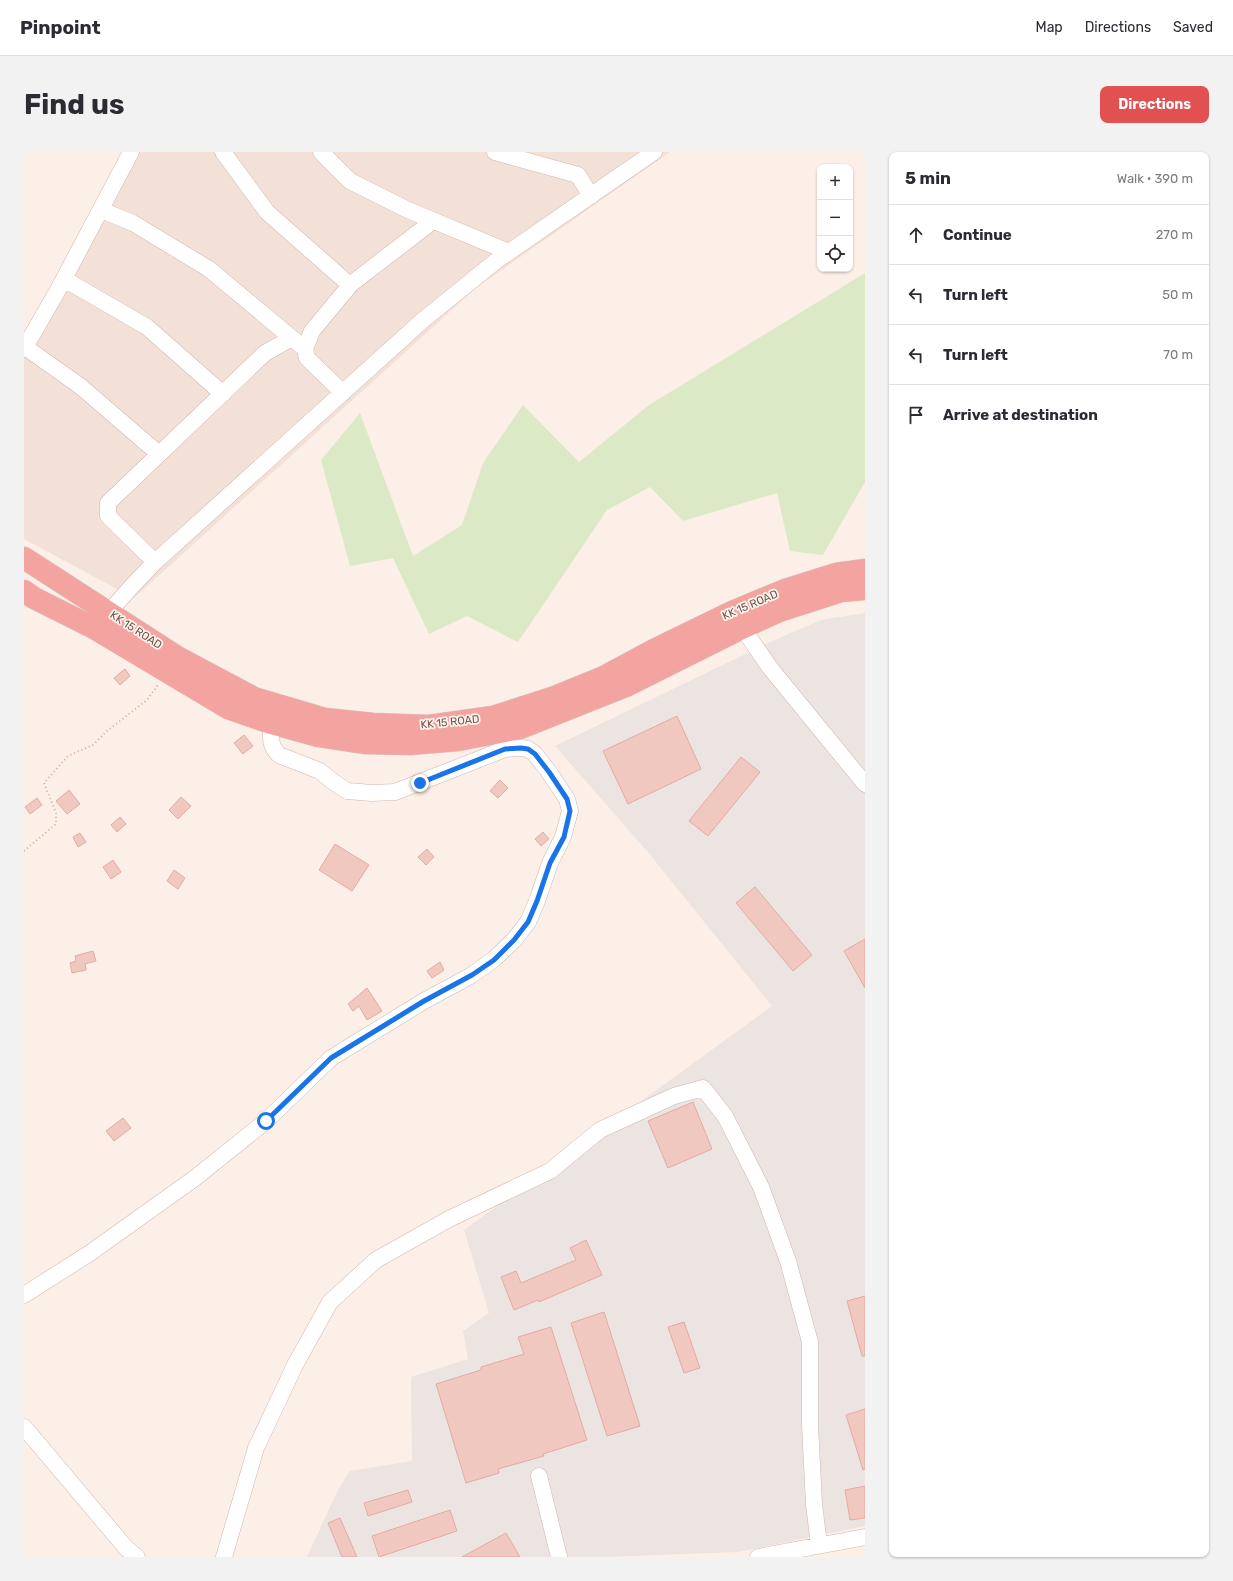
<!DOCTYPE html>
<html lang="en">
<head>
<meta charset="utf-8">
<style>
  :root { --surface:#fff; --page:#f2f2f3; --text:#2b2b33; --muted:#7c7c81; --line:#e1e1e2; --accent:#e25151 }
  body { margin:0; font-family:Rubik,sans-serif; background:var(--page); color:var(--text) }
  .controls { position:absolute; right:12px; top:12px; display:grid; overflow:hidden; border-radius:8px; box-shadow:0 1px 3px #0004 }
  .controls button { width:36px; height:36px; display:grid; place-items:center; padding:0; border:0; border-bottom:1px solid var(--line); background:var(--surface); color:var(--text); font:20px sans-serif }
  .stop { position:absolute; width:12px; height:12px; margin:-9px; border:3px solid #1a73e8; border-radius:50%; background:#fff }
  .stop.end { background:#1a73e8; border-color:#fff; box-shadow:0 1px 4px #0008 }
  .list { margin:0; padding:0; list-style:none }
  h2 { display:flex; justify-content:space-between; align-items:center; height:52px; margin:0; padding:0 16px; font-size:17px }
  h2 small { font-size:13px; font-weight:400; color:var(--muted) }
  .list li { display:grid; grid-template-columns:26px 1fr auto; gap:12px; align-items:center; box-sizing:border-box; height:60px; padding:0 16px; border-top:1px solid var(--line) }
  .list b { display:block; font-size:15px; white-space:nowrap }
  .list em { font-size:13px; font-style:normal; color:var(--muted) }
  .icon { flex:none; width:22px; height:22px; fill:none; stroke:currentColor; stroke-width:2; stroke-linecap:round; stroke-linejoin:round }
  .map { position:relative; flex:none; width:841px; height:1405px; overflow:hidden; border-radius:8px }
  header { display:flex; align-items:center; gap:24px; box-sizing:border-box; height:56px; padding:0 20px; background:var(--surface); border-bottom:1px solid var(--line) }
  header strong { font-size:19px }
  nav { display:flex; gap:22px; margin-inline-start:auto; font-size:14px }
  .intro { display:flex; align-items:center; justify-content:space-between; box-sizing:border-box; height:96px; padding:0 24px }
  h1 { margin:0; font-size:28px }
  .button { padding:10px 18px; border-radius:8px; background:var(--accent); color:#fff; font-size:14px; font-weight:700 }
  main { display:flex; gap:24px; padding:0 24px }
  aside { flex:1; background:var(--surface); border-radius:8px; box-shadow:0 1px 3px #0004 }
  .map>svg:first-child { display:block }
</style>
</head>
<body>
<header>
<strong>Pinpoint</strong>
<nav><a>Map</a><a>Directions</a><a>Saved</a></nav>
</header>
<div class="intro"><h1>Find us</h1><a class="button">Directions</a></div>
<main>
<div class="map">
<svg width="841" height="1405" viewBox="0 0 841 1405">
  <rect width="100%" height="100%" fill="#fcefe7"/>
  <path fill="#f3e0d6" d="M104,0H646L452,136L110,446L0,387V181Z"/>
  <path fill="#ece4e1" d="M841,461V1374L714,1400L581,1405H283L314,1338L326,1319L388,1309L387,1225L444,1207L439,1179L465,1161L440,1078L748,854L623,699L531,594L746,490L797,468Z"/>
  <path fill="#dce9c6" d="M841,121V330L799,403L766,399L753,341L659,369L626,335L583,358L494,490L443,464L405,482L369,406L326,414L297,308L336,261L389,404L438,373L459,311L499,253L555,310L625,253Z"/>
  <path fill="#f0c8c0" stroke="#e3aba1" d="M101,517L106,524L96,533L90,526Z
    M653,564L677,617L604,652L579,599Z
    M220,583L229,594L219,602L210,591Z
    M717,605L736,620L684,684L665,669Z
    M476,628L484,636L474,646L466,639Z
    M45,638L56,652L43,662L32,649Z
    M157,645L167,654L154,667L145,658Z
    M13,646L18,653L6,662L1,655Z
    M96,665L102,672L93,680L87,673Z
    M519,680L525,687L517,694L511,687Z
    M56,681L62,690L54,695L49,685Z
    M311,692L345,713L328,739L295,718Z
    M403,697L410,705L402,713L394,705Z
    M89,708L97,720L87,727L79,715Z
    M150,718L161,726L154,737L143,729Z
    M731,735L788,803L769,819L712,751Z
    M841,787V836L820,799Z
    M69,799L72,809L61,812L62,818L48,821L46,811L52,809L51,804Z
    M416,810L420,818L408,826L403,819Z
    M343,836L358,859L343,868L335,854L329,859L324,852Z
    M669,950L688,997L644,1016L624,969Z
    M99,966L107,976L90,989L82,979Z
    M562,1088L578,1123L515,1150L514,1148L490,1158L477,1125L492,1119L497,1131L552,1108L546,1096Z
    M841,1144V1204H838L823,1149Z
    M580,1160L616,1274L583,1284L547,1171Z
    M660,1170L676,1216L660,1221L644,1175Z
    M527,1175L563,1288L519,1302L520,1304L474,1317L475,1321L442,1331L412,1232L457,1218V1215L500,1202L494,1185Z
    M841,1257V1317L839,1318L822,1263Z
    M841,1334V1366L826,1368L821,1338Z
    M384,1338L388,1350L344,1364L340,1351Z
    M426,1358L433,1379L355,1405L348,1384Z
    M316,1366L333,1405H318L304,1371Z
    M482,1381L496,1405H438Z"/>
  <g fill="none" stroke-linecap="round" stroke-linejoin="round">
    <g stroke="#d0b7b0" stroke-width="17">
      <path id="minor" d="M199,0L243,60L319,127
        M297,0L326,29L384,58L485,100
        M471,0L554,23L567,44
        M77,58L109,71L185,117L281,197
        M40,127L123,175L199,242
        M1,195L56,234L135,302
        M0,197L34,138L107,0
        M319,241L283,206L281,197L288,179L327,132L409,69
        M131,410L84,364V351L241,201L268,186
        M85,460L109,433L131,410L399,168L472,109L630,0
        M713,468L747,517L841,632
        M0,1143L66,1101L171,1026L242,969L307,906L400,849L448,823L470,807L490,788L504,770L513,749L526,711L539,685L546,659L543,647L525,620L511,602L504,597L497,596L481,597L371,640L348,641L323,639L308,629L296,619L255,603C245,594 247,584 247,571
        M0,1275L102,1396L113,1405
        M515,1324L535,1405
        M200,1405L232,1296L271,1213L306,1150L352,1108L425,1067L526,1019L576,978L650,944L679,936L701,964L737,1035L764,1109L786,1190V1273L790,1352L795,1393
        M734,1405L841,1385"/>
    </g>
    <g stroke="#d6cbc9" stroke-width="23">
      <path id="highway" d="M0,406L153,505L230,546L301,567L349,572L405,574L469,565L531,545L580,525L632,497L708,460L761,438L812,422L841,418
        M0,439L10,446L70,476L204,556L247,571L294,584L340,591L386,592L434,588L496,576L604,533L718,476L755,459L817,439L841,437"/>
    </g>
    <path stroke="#d6aba3" stroke-width="2" stroke-dasharray="1 3" stroke-linecap="butt" d="M0,699L32,672V661L20,631L44,604L69,593L83,579L123,548L134,533"/>
    <use href="#minor" stroke="#fff" stroke-width="16"/>
    <use href="#highway" stroke="#f4a4a0" stroke-width="22"/>
  </g>
  <g fill="none" stroke-linecap="round" stroke-linejoin="round">
    <path stroke="#1a73e8" stroke-width="5" d="M242,969L307,906L400,849L448,823L470,808L490,788L504,770L513,749L526,711L540,685L546,659L543,647L525,620L511,602L504,597L497,596L481,597L396,631"/>
  </g>
  <g text-anchor="middle" dominant-baseline="central" stroke-width="3.5" stroke-linejoin="round" paint-order="stroke">
    <g font-size="11" fill="#75524c" stroke="#fef4ee">
      <text transform="translate(726 453) rotate(-23)">KK 15 ROAD</text>
      <text transform="translate(112 478) rotate(33)">KK 15 ROAD</text>
      <text transform="translate(426 570) rotate(-6)">KK 15 ROAD</text>
    </g>
  </g>
</svg>
<div class="controls">
<button>+</button>
<button>−</button>
<button><svg class="icon" aria-label="locate" viewBox="0 0 24 24"><circle cx="12" cy="12" r="6"/><path d="M12 2v4M12 18v4M2 12h4M18 12h4"/></svg></button>
</div>
<div class="stop" style="left:242px;top:969px"></div>
<div class="stop end" style="left:396px;top:631px"></div>
</div>
<aside>
<h2>5 min<small>Walk · 390 m</small></h2>
<ul class="list">
<li><svg class="icon" aria-label="ahead" viewBox="0 0 24 24"><path d="M12 20V5M6 11l6-6 6 6"/></svg><div><b>Continue</b></div><em>270 m</em></li>
<li><svg class="icon" aria-label="left" viewBox="0 0 24 24"><path d="M17 20v-9H6M10 6l-5 5 5 5"/></svg><div><b>Turn left</b></div><em>50 m</em></li>
<li><svg class="icon" aria-label="left" viewBox="0 0 24 24"><path d="M17 20v-9H6M10 6l-5 5 5 5"/></svg><div><b>Turn left</b></div><em>70 m</em></li>
<li><svg class="icon" aria-label="arrive" viewBox="0 0 24 24"><path d="M6 21V4h12l-3 4 3 4H6"/></svg><div><b>Arrive at destination</b></div></li>
</ul>
</aside>
</main>
</body>
</html>
